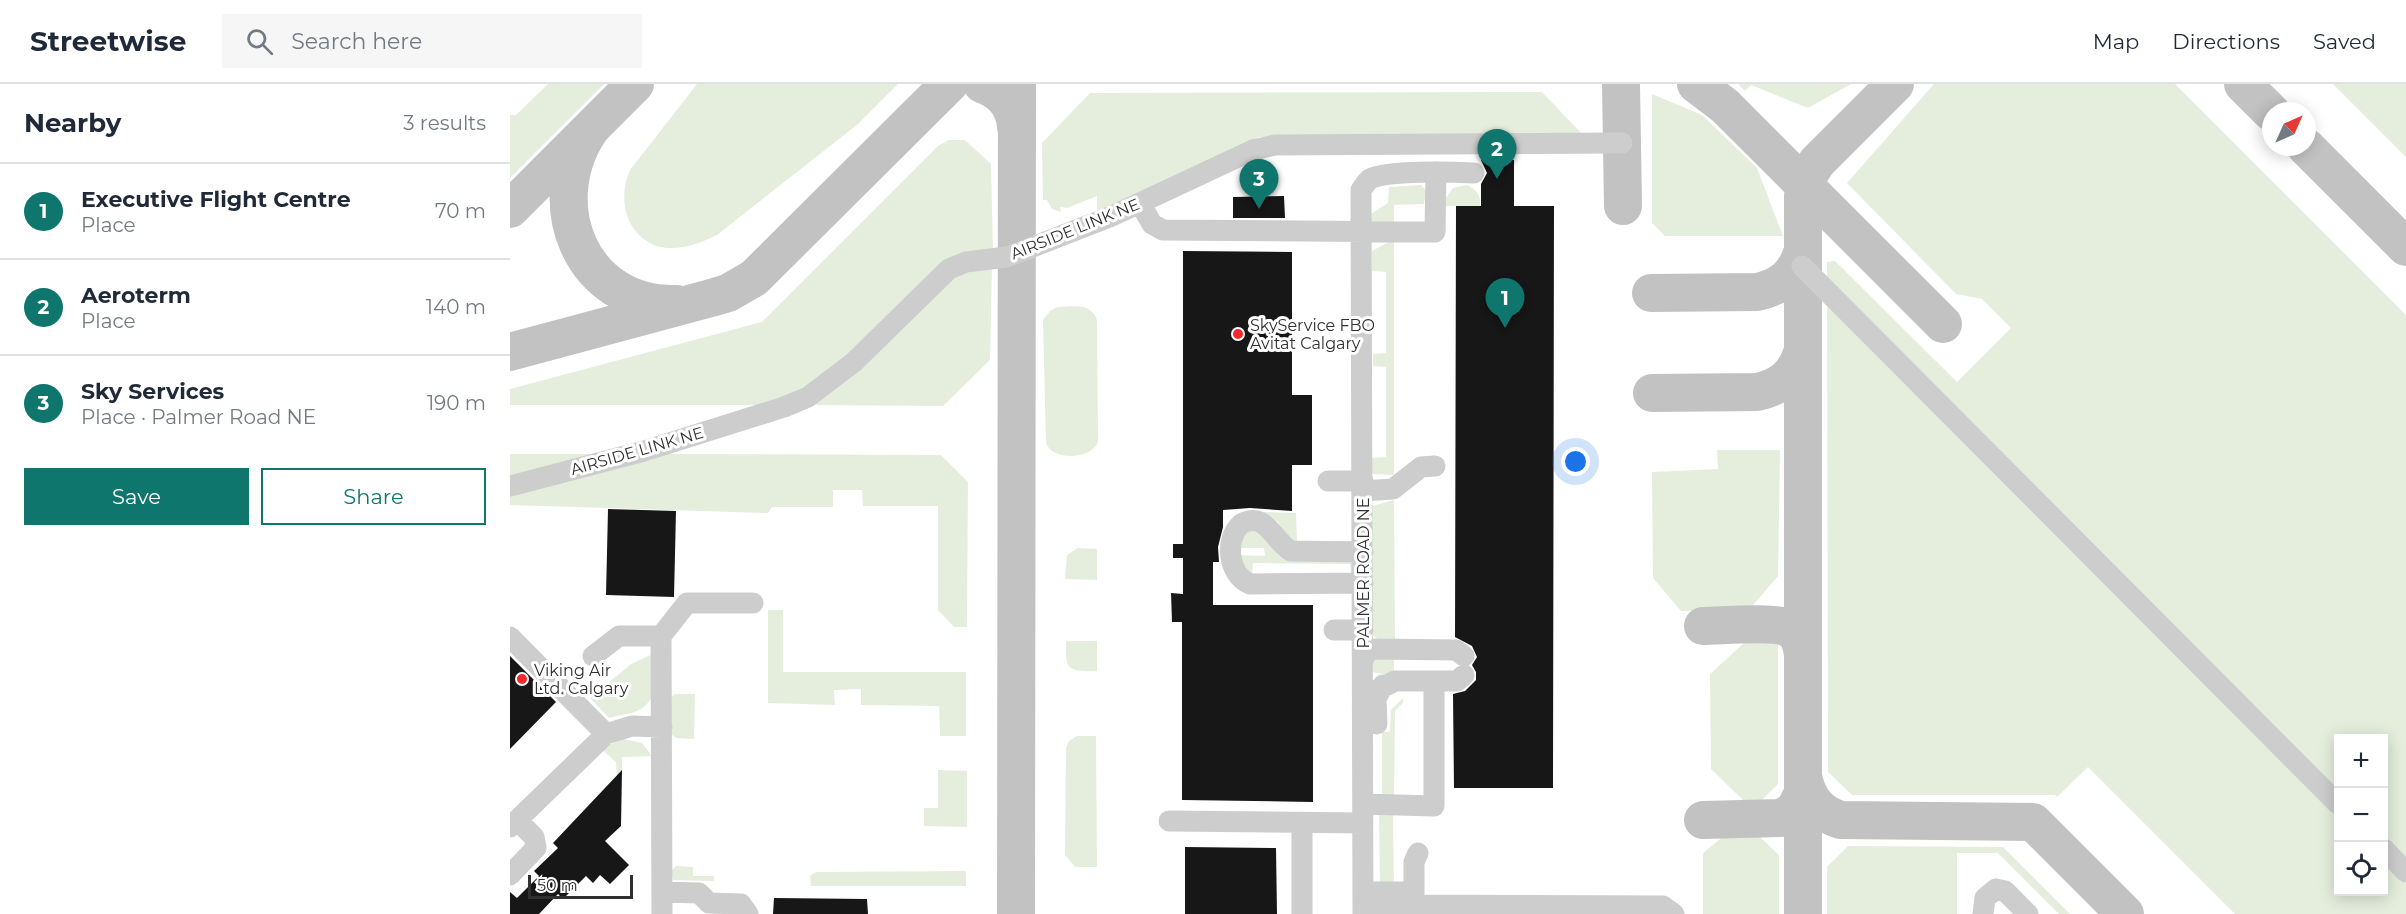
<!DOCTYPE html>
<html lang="en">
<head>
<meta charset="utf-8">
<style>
  :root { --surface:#fff; --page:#f6f6f7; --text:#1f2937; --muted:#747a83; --line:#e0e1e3; --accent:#0f766e }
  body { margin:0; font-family:Montserrat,sans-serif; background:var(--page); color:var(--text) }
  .controls { position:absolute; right:18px; bottom:18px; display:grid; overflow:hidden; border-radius:0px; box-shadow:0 3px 15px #0003 }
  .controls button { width:54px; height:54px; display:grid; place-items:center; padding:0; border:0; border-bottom:2px solid var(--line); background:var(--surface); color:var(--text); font:30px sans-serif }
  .compass { position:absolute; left:1752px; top:18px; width:54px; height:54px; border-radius:50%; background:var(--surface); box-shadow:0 3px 15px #0003; rotate:45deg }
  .scale { position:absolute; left:18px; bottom:15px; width:105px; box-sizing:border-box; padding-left:6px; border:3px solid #303030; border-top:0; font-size:16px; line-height:21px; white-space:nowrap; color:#303030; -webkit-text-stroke:4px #fff; paint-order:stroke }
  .you { position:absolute; left:1066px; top:378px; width:21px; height:21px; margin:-15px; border:4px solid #fff; border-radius:50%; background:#1a73e8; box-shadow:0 0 0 9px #1a73e833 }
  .badge { display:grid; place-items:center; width:39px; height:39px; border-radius:50%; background:var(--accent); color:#fff; font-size:20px; font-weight:700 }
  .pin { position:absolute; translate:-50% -50px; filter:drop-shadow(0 2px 3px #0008) }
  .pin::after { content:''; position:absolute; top:32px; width:21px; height:18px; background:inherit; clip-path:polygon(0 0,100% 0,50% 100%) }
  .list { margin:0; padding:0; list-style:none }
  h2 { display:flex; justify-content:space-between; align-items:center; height:78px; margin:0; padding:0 24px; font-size:26px }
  h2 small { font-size:20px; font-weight:400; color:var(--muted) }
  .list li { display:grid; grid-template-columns:39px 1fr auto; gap:18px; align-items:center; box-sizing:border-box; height:96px; padding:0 24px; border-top:2px solid var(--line) }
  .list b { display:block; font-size:22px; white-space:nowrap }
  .list p { margin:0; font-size:20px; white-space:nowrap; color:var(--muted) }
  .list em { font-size:20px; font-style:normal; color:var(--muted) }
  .actions { display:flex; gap:12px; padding:18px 24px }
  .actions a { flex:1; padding:14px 0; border:2px solid var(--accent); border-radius:0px; text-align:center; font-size:21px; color:var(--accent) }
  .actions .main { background:var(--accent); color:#fff }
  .icon { flex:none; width:33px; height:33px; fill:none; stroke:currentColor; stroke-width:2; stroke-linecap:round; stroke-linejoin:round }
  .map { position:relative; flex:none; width:1896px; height:830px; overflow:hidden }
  header { display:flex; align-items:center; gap:36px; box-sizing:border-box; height:84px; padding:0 30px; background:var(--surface); border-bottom:2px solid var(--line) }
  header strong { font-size:28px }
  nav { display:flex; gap:33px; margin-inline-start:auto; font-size:21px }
  .search { width:420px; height:54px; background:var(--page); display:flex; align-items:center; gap:15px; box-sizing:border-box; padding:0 21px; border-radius:0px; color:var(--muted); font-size:22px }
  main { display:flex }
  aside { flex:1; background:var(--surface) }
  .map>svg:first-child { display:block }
</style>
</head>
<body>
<header>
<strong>Streetwise</strong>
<div class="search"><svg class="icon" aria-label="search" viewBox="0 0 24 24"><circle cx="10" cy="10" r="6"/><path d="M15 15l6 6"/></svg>Search here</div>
<nav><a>Map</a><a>Directions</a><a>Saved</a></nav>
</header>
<main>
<aside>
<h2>Nearby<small>3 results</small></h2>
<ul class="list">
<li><span class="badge">1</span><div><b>Executive Flight Centre</b><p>Place</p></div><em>70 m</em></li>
<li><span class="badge">2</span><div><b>Aeroterm</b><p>Place</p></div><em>140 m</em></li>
<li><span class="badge">3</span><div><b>Sky Services</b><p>Place · Palmer Road NE</p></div><em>190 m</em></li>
</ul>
<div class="actions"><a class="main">Save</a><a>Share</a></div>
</aside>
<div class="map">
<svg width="1896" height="830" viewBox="0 0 1896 830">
  <rect width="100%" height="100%" fill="#fff"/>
  <path fill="#e5eedd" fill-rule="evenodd" d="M38,0H94L0,94V31H6Z
    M187,0H388L348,40L207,151C189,160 164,169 144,161C114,148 108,113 120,86Z
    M1228,0H1341L1298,24L1241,1L1235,7Z
    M1424,0H1665L1896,231V830H1725L1578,683L1547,713L1545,711H1342L1318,688L1317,178L1325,177L1447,298L1501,244L1472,215L1446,210L1337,99ZM1828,654H1874V808H1828Z
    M1823,0H1896V73Z
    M1032,8L1072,50L749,53L587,128V112L557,124L550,123L551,128L542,125L537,116H533L532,59L580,9Z
    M1142,10L1192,31L1247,84L1273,152H1155L1142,139Z
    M439,56H455L481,80L483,167L347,263L307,297L255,321H0V305L252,238L428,62Z
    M911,101L916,106L914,120L884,121V140H861V130L878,119L879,103Z
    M957,101C967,106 971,111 970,122H935L936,114L943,104Z
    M884,155V391L862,390V374L876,373V283L863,282V270L876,269V188L862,187V167Z
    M482,184L480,276L433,322L301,321L433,199L456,187Z
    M547,223C562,223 581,218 587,236L588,358C581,376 542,377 536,359L533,236L540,227Z
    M1207,366H1270L1268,492L1239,526L1171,527L1143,494L1142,388L1208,385Z
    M0,370H86L0,393Z
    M154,370L431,371L458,398L457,543H444L428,526V422H353L352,406H323V423H262L258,429L0,421V411Z
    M884,416L885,555L869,556L861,550L862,422Z
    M753,428L786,429L787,457H844V459L788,460L777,452L768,438Z
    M744,446L841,477L844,479V490H841L840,480L743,479L742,491L734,486L727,471L755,472L754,464H727L734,449Z
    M568,464L587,465V496L555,495L557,471Z
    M258,526H273V588H456V652H430L429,622L351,621V605L324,606L325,621L258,619Z
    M556,557H587V587C557,588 555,586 556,557Z
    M1235,558H1268V700L1250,718H1235L1201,685L1200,590Z
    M143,570L141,615C130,631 116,629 99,634L80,614L121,580Z
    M861,575H884V587L879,591L861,588Z
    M165,610H185L184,655L166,654L161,650V613Z
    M893,614V619L885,627L884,711H872V648H880L881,626Z
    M567,652H586L587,783H565L555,771L556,664L559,657Z
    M114,655L132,659L142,672L112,673V690L107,691L106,678L90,664Z
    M428,686L457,687V743L414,742V724H428Z
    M869,728H883L884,804H870Z
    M1215,751L1249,752L1269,771V830H1193V769Z
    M1338,762L1493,763L1560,830H1549L1488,769H1447V830H1317V783Z
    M166,782L183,783V792H204V797L163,796L161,787Z
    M456,787V802H301L300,792L306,788Z"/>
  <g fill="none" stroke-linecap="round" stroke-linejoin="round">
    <path stroke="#c2c2c2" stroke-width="38" d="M472,0C492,7 505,22 506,43
      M1111,0L1113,122
      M1186,0L1215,22L1433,240
      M1733,0L1761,28
      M82,43C29,117 70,223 167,220
      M1796,63L1896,163
      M0,125L125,0
      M1141,209L1247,208C1270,203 1285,192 1292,169
      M0,268L201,214L218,209L244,194L439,0
      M1142,309L1247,308C1270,303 1285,292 1292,269
      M1193,542C1211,542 1264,537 1278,544C1289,549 1292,561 1293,572
      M1293,692C1297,714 1308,729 1331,736L1523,738L1615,830
      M1193,736L1271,734L1284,727L1293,709
      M506,830L507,0
      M1293,830V112L1298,92L1307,78L1385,0"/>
  </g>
  <path fill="#171717" d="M971,76H1004V122H1044L1043,704H944L943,610L955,607L966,596V588L962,581L967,573L962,562L945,553L946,122H971V100L977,89Z
    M774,112L775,134H723V113Z
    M673,167L782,168V311H802V381H782V427L740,424L713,426V443L708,463L709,478H703V521H803V718L672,716V538H662L661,509L673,510V474H663V460H673Z
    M98,425L166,427L164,513L96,511Z
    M0,572L46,618L0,665Z
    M112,686L111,742L95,757L119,781L100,800L90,791L83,799L76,792L53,815L48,810L29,830H0V808L7,814L29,792L24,787L48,764L43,759Z
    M675,763L766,764L767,830H675Z
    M264,814L357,815L358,830H263Z"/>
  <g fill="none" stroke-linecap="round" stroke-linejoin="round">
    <path stroke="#cdcdcd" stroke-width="21" d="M630,119L642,140L653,146L925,148L926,88
      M1292,182L1828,720
      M818,397H853
      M0,402L134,367L274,323L298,313L344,278L439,185L456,178L497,173L602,132L743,66L765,61L1112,59
      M853,407L883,405L911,383L925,382
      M853,468L781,467C763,457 756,426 731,440C714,455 718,491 740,500L853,499
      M824,546H853
      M0,553L96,650
      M83,572L109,552H151
      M853,576L857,568L865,565L946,566L954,572
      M861,609L885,597H947L954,591
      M867,640L866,615L873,601
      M853,720L924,722V597
      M659,737L853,739
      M0,743L96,650L122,642L152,643
      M1874,765L1896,788
      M0,791L26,764L24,753L7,736
      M152,808L189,809L199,819L231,820L238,830
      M854,808H904
      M904,821L1153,822L1164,830
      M853,825H904
      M152,830L151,552L177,519H243
      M792,830V739
      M853,830L851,106C854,102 856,98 860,95C877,86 943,88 964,89
      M904,830V778L908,769
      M1473,830L1475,814L1486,805L1495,807L1518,830"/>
  </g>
  <g fill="#f2282a" stroke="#fff" stroke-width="2">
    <circle cx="728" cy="250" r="6"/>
    <circle cx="12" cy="595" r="6"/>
  </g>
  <g text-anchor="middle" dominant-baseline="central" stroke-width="6" stroke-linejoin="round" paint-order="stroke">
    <g font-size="16" fill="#303030" stroke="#fff">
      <text transform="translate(565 145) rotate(-22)">AIRSIDE LINK NE</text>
      <text transform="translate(127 367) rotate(-16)">AIRSIDE LINK NE</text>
      <text transform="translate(853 489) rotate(-90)">PALMER ROAD NE</text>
    </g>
    <g font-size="16" fill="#303030" stroke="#fff" text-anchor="start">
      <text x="740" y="241">SkyService FBO<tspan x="740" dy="18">Avitat Calgary</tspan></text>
      <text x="24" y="586">Viking Air<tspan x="24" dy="18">Ltd. Calgary</tspan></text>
    </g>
  </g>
</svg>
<div class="controls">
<button>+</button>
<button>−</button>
<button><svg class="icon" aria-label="locate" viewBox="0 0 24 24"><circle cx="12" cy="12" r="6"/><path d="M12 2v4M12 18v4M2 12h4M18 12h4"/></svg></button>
</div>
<svg class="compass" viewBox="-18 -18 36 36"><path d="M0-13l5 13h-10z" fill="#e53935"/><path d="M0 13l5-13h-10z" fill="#747a83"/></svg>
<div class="scale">50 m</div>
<div class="you"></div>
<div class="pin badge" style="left:995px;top:244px">1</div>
<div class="pin badge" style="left:987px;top:95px">2</div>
<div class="pin badge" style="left:749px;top:125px">3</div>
</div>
</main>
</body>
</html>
